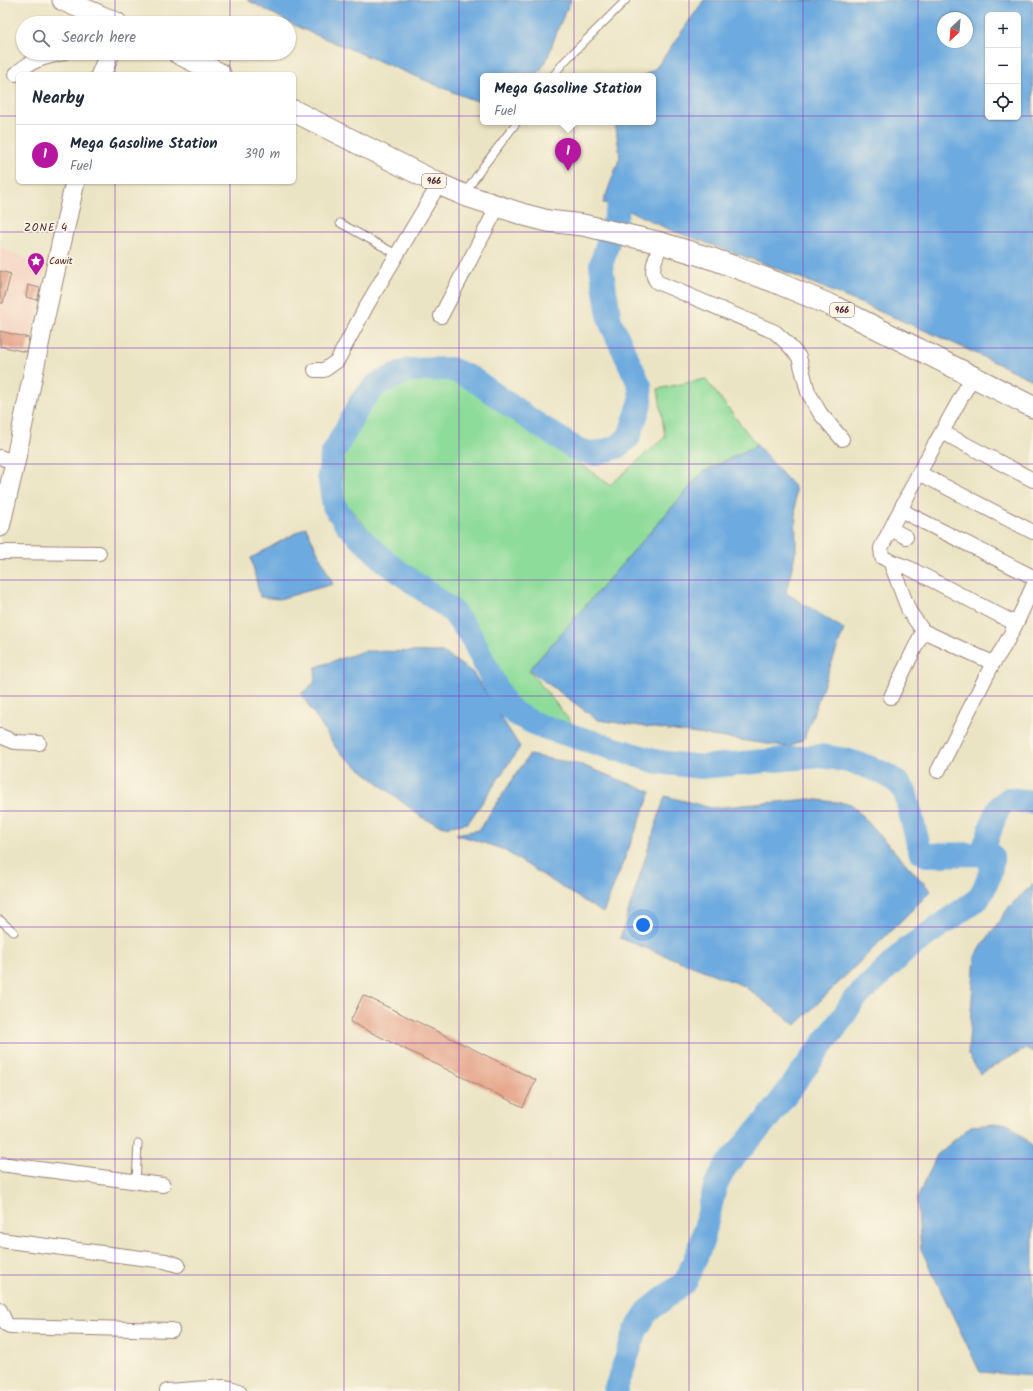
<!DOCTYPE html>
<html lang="en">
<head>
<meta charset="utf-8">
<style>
  :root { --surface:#fff; --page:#f2f2f3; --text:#1f2937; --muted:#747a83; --line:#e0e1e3; --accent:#b5179e }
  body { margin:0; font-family:Kalam,sans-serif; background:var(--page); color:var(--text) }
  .controls { position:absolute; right:12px; top:12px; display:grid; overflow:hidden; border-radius:6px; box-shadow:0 1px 3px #0004 }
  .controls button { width:36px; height:36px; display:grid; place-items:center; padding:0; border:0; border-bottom:1px solid var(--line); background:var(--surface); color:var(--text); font:20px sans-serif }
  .compass { position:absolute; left:937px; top:12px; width:36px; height:36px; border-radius:50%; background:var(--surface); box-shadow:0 1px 3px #0004; rotate:206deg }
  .you { position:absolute; left:643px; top:925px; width:14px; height:14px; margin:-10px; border:3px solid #fff; border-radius:50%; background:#1a73e8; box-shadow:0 0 0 6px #1a73e833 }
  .badge { display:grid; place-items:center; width:26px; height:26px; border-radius:50%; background:var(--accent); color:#fff; font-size:13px; font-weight:700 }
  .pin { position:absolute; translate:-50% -33px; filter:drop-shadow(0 1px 2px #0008) }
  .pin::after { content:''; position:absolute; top:21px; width:14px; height:12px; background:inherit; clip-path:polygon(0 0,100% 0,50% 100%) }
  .popup { position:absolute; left:480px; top:73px; width:176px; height:52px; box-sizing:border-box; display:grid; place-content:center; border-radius:6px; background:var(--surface); filter:drop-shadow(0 1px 3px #0005); font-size:13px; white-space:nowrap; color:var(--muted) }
  .popup b { font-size:15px; color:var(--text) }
  .popup::after { content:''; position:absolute; left:50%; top:100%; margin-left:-8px; border:8px solid transparent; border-top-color:var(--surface) }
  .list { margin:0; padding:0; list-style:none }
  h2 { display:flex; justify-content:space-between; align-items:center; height:52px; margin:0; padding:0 16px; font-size:17px }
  h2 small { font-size:13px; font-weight:400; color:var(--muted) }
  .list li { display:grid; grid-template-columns:26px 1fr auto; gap:12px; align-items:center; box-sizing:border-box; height:60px; padding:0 16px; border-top:1px solid var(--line) }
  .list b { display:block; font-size:15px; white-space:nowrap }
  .list p { margin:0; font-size:13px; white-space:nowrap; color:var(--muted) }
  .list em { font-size:13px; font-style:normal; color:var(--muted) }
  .icon { flex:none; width:22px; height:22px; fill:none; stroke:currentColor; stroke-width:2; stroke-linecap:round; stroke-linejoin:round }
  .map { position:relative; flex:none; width:1033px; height:1391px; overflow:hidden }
  .search { position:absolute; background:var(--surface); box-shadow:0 1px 3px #0004; left:16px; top:16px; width:280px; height:44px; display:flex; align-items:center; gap:10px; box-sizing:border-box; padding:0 14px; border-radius:22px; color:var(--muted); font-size:15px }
  .panel { position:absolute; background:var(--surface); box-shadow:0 1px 3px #0004; left:16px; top:72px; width:280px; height:112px; border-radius:6px }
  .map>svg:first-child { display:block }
</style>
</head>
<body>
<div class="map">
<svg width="1033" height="1391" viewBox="0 0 1033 1391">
  <rect width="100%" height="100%" fill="#fcf5e5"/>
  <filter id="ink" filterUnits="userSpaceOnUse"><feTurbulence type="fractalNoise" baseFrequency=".025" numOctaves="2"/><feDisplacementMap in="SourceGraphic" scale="8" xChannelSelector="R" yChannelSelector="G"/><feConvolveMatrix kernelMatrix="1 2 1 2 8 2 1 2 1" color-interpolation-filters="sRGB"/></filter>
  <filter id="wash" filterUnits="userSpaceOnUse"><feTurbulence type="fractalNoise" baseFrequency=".012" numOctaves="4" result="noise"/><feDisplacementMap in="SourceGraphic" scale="16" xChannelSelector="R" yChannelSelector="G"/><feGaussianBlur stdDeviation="0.9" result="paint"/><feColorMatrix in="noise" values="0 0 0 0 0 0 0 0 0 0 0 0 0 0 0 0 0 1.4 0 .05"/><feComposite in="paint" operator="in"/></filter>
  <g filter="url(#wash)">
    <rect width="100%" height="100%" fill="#ebe4c4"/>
    <path fill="#f4d3c0" d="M0,246L46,269L27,354L0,347Z"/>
    <path fill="#8edc9a" stroke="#6c7e62" d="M438,375L487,397L610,485L665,437L658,389L705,379L757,445L703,472L529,670L578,731L536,720L513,698L460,609L379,541L339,496L346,442L385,386Z"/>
    <path fill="#6daadf" stroke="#5c6485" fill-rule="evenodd" d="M247,0H571L559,26L546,62L536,76H483V102L470,99L302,29Z
      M704,0H1033V380L938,336L779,269L668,229L619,206L603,203L620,157L615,122H653V76H643L656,68ZM988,15H1018V117H988ZM943,18H967V42H943Z
      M757,445L795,488L796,550L786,593L844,629L804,739L789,747L598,720L529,670L703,472Z
      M306,527L333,584L279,599L260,597L251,558Z
      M364,651L443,652L473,673L520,747L468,823L444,827L421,817L338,751L301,694L314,683L316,667Z
      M529,755L582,765L651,792L603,913L502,849L456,834L479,830Z
      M665,796L712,808L810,799L851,804L931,891L796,1025L744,986L620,938Z
      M1033,884V1052L1025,1049L980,1074L968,1054L975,956L1009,907Z
      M1008,1123L1033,1147V1376L980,1372L921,1249L917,1199L937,1155L971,1126Z"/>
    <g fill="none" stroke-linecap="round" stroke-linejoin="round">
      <path stroke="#6daadf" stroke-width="24" d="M982,854L995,815L1001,805L1009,799L1033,802
        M615,1391L636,1330L647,1312L686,1281L702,1242L715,1187L726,1166L769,1117L843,1017L853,1001L907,949L978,899C986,887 993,870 992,856L982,854L927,855L920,851L905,792C894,770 843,758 819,756L701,767L658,762L540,726L516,714L504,703L471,636L452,611L386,562L348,526L334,506L329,476L332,455L361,402L377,384L409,370L451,369L473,379L531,420L576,449L594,454L617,447L629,437L641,401L640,386L610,321L601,265L619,206"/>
    </g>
    <g id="blocks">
      <path fill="#e29a7f" d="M0,271L11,274L3,303H0Z
        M28,285L40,288L37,300L26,297Z
        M0,331L29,338L26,352L0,346Z
        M363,995L536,1080L523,1107L350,1022Z"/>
    </g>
  </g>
  <g filter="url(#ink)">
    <use href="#blocks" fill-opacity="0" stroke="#9a8278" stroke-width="1"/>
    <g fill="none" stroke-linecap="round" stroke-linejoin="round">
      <g stroke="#9a8278" stroke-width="9">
        <path id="lane" d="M553,76L564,62L626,0
          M465,193L482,168L517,122
          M340,223L398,255
          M0,920L14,932
          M136,1182L138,1143"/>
      </g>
      <g stroke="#9a8278" stroke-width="16">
        <path id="street" d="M16,74C30,60 44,58 63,53
          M661,243C657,256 648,271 657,282L775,332L787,343L799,357L808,392L820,413L842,439
          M441,316L498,206
          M315,370H324L337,361L367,305L439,184
          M942,432L1033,480
          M0,457L15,463
          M919,473L1033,532
          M901,508L908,514L1033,577
          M891,529L906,537
          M0,552L99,553
          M890,561L909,568L1016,624
          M923,631L993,663
          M891,697L923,631L909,611L890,561L882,557L881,548L919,473L973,376
          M0,736L15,742L39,743
          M938,771L993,663C1010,640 1021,613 1033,586
          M0,1164L163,1185
          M0,1240L165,1261L178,1265
          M0,1310L6,1324L10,1326L172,1330
          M167,1391L223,1387L230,1388L239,1391"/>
      </g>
      <g stroke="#9a8278" stroke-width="21">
        <path id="secondary" d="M101,74L110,53
          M0,527L15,463L42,330L75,182"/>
      </g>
      <g stroke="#9a8278" stroke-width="23">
        <path id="primary" d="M63,0L116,23
          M178,53L220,74
          M294,111L439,184L464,195L525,215L548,221L583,225L661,243L716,260L775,282L835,307L1033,407"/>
      </g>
      <use href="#lane" stroke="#fff" stroke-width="7"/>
      <use href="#street" stroke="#fff" stroke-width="14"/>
      <use href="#secondary" stroke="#fff" stroke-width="19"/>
      <use href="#primary" stroke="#fff" stroke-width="21"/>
    </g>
  </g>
  <path fill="none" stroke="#7b2cbf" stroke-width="1" stroke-opacity="0.55" d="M115,0V23M230,0V23M344,0V1391M459,0V1391M574,0V1391M689,0V1391M803,0V1391M918,0V1391M115,53V74M230,53V74M0,116H18M294,116H988M1018,116H1033M115,182V1391M230,182V1391M0,232H1033M0,348H1033M0,464H1033M0,580H1033M0,696H1033M0,811H1033M0,927H1033M0,1043H1033M0,1159H1033M0,1275H1033"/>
  <defs>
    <g id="sight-pin" transform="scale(0.9)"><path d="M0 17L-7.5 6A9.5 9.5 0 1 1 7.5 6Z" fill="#b5179e" stroke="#fcf5e5"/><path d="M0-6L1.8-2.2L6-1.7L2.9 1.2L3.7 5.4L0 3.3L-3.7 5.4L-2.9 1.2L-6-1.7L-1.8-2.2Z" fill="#fff"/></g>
  </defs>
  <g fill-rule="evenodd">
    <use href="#sight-pin" x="36" y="261"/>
  </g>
  <g text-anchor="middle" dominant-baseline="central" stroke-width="3.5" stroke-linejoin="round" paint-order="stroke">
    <g fill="#fcf5e5" stroke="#7f5f63" stroke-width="1">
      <rect x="422" y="174" width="24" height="14" rx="3"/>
      <rect x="830" y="303" width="24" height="14" rx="3"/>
    </g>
    <g font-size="9" font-weight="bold" fill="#4a1f2b">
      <text x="434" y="181">966</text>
      <text x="842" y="310">966</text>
    </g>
    <g font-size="10" fill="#4a1f2b" stroke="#fcf5e5" text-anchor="start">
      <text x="49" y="261">Cawit</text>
    </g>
    <g font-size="11" letter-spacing="1" fill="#4a1f2b" stroke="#fcf5e5">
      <text x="46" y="228">ZONE 4</text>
    </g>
  </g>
</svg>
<div class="controls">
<button>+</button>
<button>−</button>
<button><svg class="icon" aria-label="locate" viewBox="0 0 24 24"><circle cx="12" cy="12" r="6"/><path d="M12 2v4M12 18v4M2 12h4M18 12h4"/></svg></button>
</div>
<svg class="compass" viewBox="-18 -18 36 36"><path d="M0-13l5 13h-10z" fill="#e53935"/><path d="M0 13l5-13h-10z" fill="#747a83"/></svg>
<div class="you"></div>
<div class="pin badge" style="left:568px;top:171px">1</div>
<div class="popup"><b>Mega Gasoline Station</b>Fuel</div>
<div class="search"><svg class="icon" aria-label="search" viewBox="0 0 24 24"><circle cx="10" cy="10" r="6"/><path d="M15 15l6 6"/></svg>Search here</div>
<section class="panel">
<h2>Nearby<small></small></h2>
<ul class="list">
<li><span class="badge">1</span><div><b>Mega Gasoline Station</b><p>Fuel</p></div><em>390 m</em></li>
</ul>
</section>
</div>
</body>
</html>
